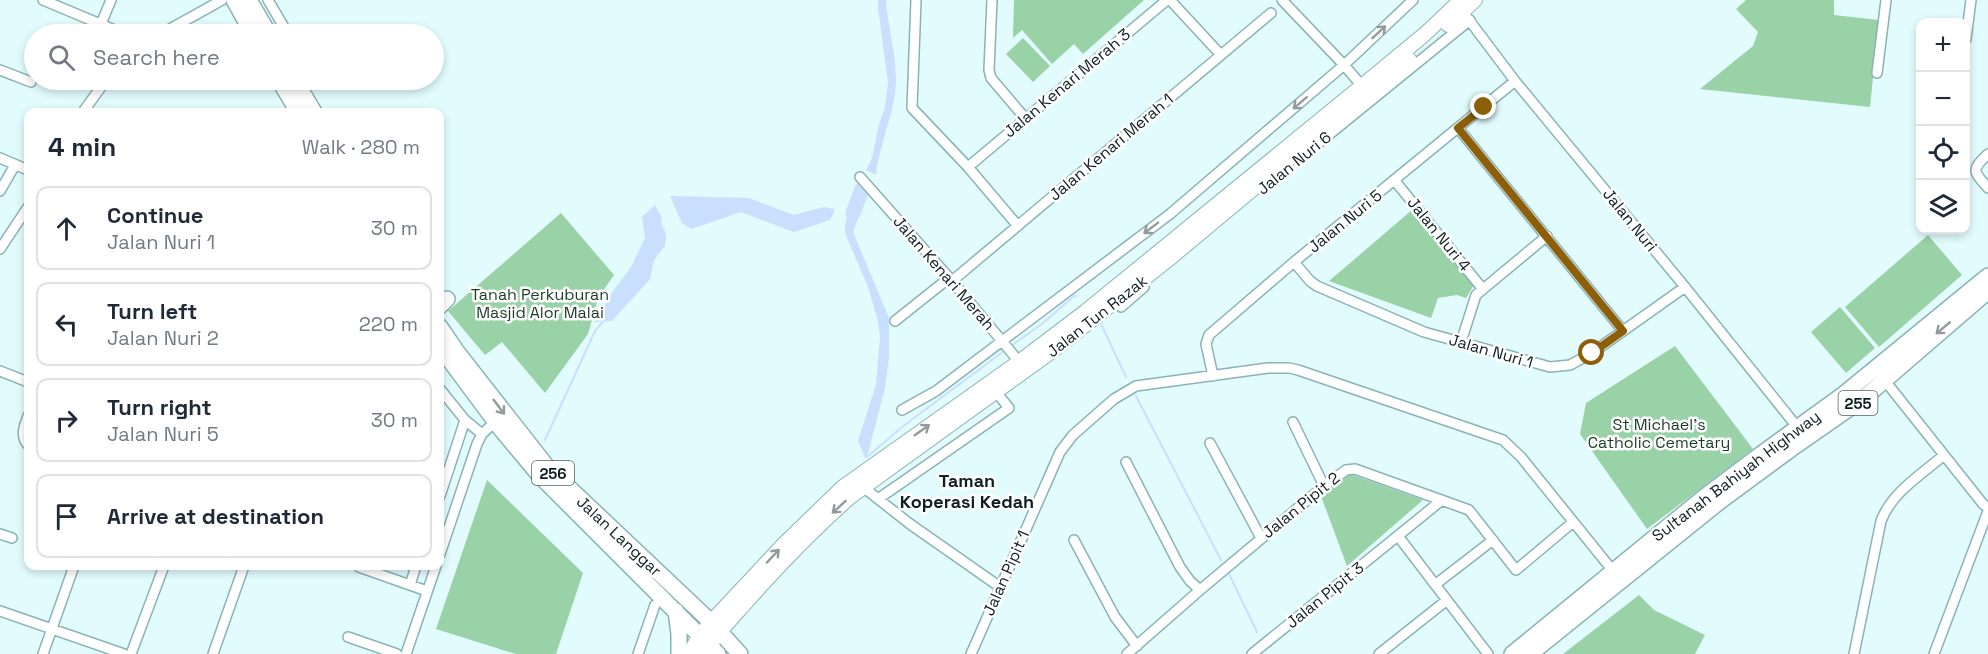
<!DOCTYPE html>
<html lang="en">
<head>
<meta charset="utf-8">
<style>
  :root { --surface:#fff; --page:#f2f2f3; --text:#1f2937; --muted:#747a83; --line:#e0e1e3 }
  body { margin:0; font-family:"Space Grotesk",sans-serif; background:var(--page); color:var(--text) }
  .controls { position:absolute; right:18px; top:18px; display:grid; overflow:hidden; border-radius:12px; box-shadow:0 3px 9px #0003 }
  .controls button { width:54px; height:54px; display:grid; place-items:center; padding:0; border:0; border-bottom:2px solid var(--line); background:var(--surface); color:var(--text); font:30px sans-serif }
  .stop { position:absolute; width:18px; height:18px; margin:-14px; border:4px solid #8e5f09; border-radius:50%; background:#fff }
  .stop.end { background:#8e5f09; border-color:#fff; box-shadow:0 2px 6px #0008 }
  .list { margin:0; padding:0; list-style:none }
  h2 { display:flex; justify-content:space-between; align-items:center; height:78px; margin:0; padding:0 24px; font-size:26px }
  h2 small { font-size:20px; font-weight:400; color:var(--muted) }
  .list li { display:grid; grid-template-columns:39px 1fr auto; gap:18px; align-items:center; box-sizing:border-box; height:84px; margin:0 12px 12px; padding:0 12px; border:2px solid var(--line); border-radius:12px }
  .list b { display:block; font-size:22px; white-space:nowrap }
  .list p { margin:0; font-size:20px; white-space:nowrap; color:var(--muted) }
  .list em { font-size:20px; font-style:normal; color:var(--muted) }
  .icon { flex:none; width:33px; height:33px; fill:none; stroke:currentColor; stroke-width:2; stroke-linecap:round; stroke-linejoin:round }
  .map { position:relative; flex:none; width:1988px; height:654px; overflow:hidden }
  .search { position:absolute; background:var(--surface); box-shadow:0 3px 9px #0003; left:24px; top:24px; width:420px; height:66px; display:flex; align-items:center; gap:15px; box-sizing:border-box; padding:0 21px; border-radius:33px; color:var(--muted); font-size:22px }
  .panel { position:absolute; background:var(--surface); box-shadow:0 3px 9px #0003; left:24px; top:108px; width:420px; height:462px; border-radius:12px }
  .map>svg:first-child { display:block }
</style>
</head>
<body>
<div class="map">
<svg width="1988" height="654" viewBox="0 0 1988 654">
  <rect width="100%" height="100%" fill="#e2fcfe"/>
  <path fill="#99d2a7" d="M1014,0H1144L1083,54L1074,44L1052,64L1022,30L1013,38Z
    M1746,0H1834V15L1879,20L1870,107L1700,89L1753,46L1758,32L1736,9Z
    M1023,38L1050,66L1033,82L1006,54Z
    M1412,210L1474,285L1466,298L1457,295L1438,298L1431,318L1329,281Z
    M561,213L614,275L598,298L588,334L545,393L502,342L485,355L448,311Z
    M1928,235L1962,275L1879,347L1845,307Z
    M1840,307L1875,348L1846,373L1811,332Z
    M1675,346L1753,449L1647,529L1580,434L1586,403Z
    M1350,474L1423,500L1347,566L1321,496Z
    M487,480L583,573L556,654H516L436,629Z
    M1639,595L1654,610L1705,635L1695,654H1563Z"/>
  <path fill="#c8dffe" d="M878,0H886C888,31 899,62 895,93C891,121 879,147 876,175L866,170L872,158L879,124L885,108L888,82L878,8Z
    M855,192L865,199L853,232L889,318V357L885,388L867,457L865,458L858,441L876,385L880,337L878,321L868,287L845,233V225Z
    M670,196L749,198L794,215L824,207L834,209V212L830,220L794,232L741,212L691,229L682,223Z
    M655,205L662,218L661,222L666,235L665,246L654,260L650,279L612,321L594,322L613,291L631,267L645,238L642,217Z"/>
  <g fill="none" stroke-linecap="round" stroke-linejoin="round">
    <path stroke="#c8dffe" stroke-width="2" d="M1101,324L1126,377
      M1014,344L1043,323L1074,296H1077
      M1136,396L1221,560
      M545,440L595,331L605,319
      M867,457L902,427L1004,351
      M1229,574L1257,632"/>
    <path stroke="#c8dffe" stroke-width="15" d="M853,213L862,189"/>
    <g stroke="#89b3b7" stroke-width="12">
      <path id="minor" d="M43,0L124,34
        M268,0L288,34
        M916,0L912,108L968,167L1018,226
        M992,0L989,70L991,78L1025,118
        M1170,0L1221,55
        M1282,0L1344,65L1362,86
        M1463,12L1515,81L1685,287L1798,428
        M101,24L111,0
        M161,34L222,0
        M1966,39L1971,0
        M0,70L31,82
        M1877,73L1886,0
        M83,112L106,80
        M1458,128L1623,331
        M1310,150L1470,20
        M1988,154C1971,170 1973,171 1988,188
        M0,158L28,170
        M968,167L1167,0
        M860,177L952,281L1021,364
        M1395,181L1482,288
        M0,191L15,165
        M0,249L28,207
        M1294,262L1310,281L1317,286L1424,332L1550,367L1570,365L1592,353L1685,287
        M952,281L1271,13
        M1121,307L1144,287
        M895,321L949,278
        M1461,342L1476,295L1547,236
        M0,371L28,382
        M1213,376L1206,344L1209,335L1294,262L1515,81
        M1882,377L1983,504L1988,508
        M440,389L465,420L482,434
        M902,410L936,391L1170,214L1344,65L1413,0
        M28,416C24,427 20,436 28,445
        M1293,422L1324,486
        M1210,443L1261,538
        M1126,462L1180,567L1190,581L1200,590
        M863,487L910,524L1000,587
        M440,496L465,420
        M878,499L1009,408L996,392
        M0,534L12,538
        M1398,536L1488,654
        M1074,540L1115,617L1137,646
        M440,554L477,444L482,434L495,422
        M416,566L410,585L427,591
        M359,567L410,585
        M1436,584L1493,540
        M0,611L124,654
        M348,637L397,654
        M43,654L74,566
        M131,654L164,566
        M213,654L244,566
        M406,654L436,566
        M638,654L655,605
        M971,654L1060,452L1073,435L1114,399L1136,386L1268,368H1289L1298,370L1503,440L1521,457L1613,571
        M1127,654L1200,590L1324,486L1346,470L1355,469L1469,510L1516,570L1572,523
        M1252,654L1442,500
        M1379,654L1447,600
        M1854,654L1881,521C1892,492 1921,475 1944,455
        M1934,654L1988,511"/>
    </g>
    <g stroke="#89b3b7" stroke-width="16">
      <path id="secondary" d="M1448,25L1475,0
        M689,654L700,635L711,622L784,544L843,487L1019,362L1085,312L1362,86L1425,34L1461,0
        M704,654C716,634 733,617 748,600C780,564 814,529 850,497L1055,349L1169,259L1409,59"/>
    </g>
    <g stroke="#89b3b7" stroke-width="18">
      <path id="primary" d="M234,0L253,34
        M249,0L269,34
        M279,80L298,112
        M295,80L314,112
        M440,306L447,299
        M440,327L457,352L548,468L711,622L740,654
        M440,347L500,428L540,476L718,654
        M676,611L679,634V654
        M1512,654L1703,498L1760,455L1844,394L1988,276
        M1530,654L1719,502L1795,446L1864,398L1988,291"/>
    </g>
    <use href="#minor" stroke="#fff" stroke-width="9"/>
    <use href="#secondary" stroke="#fff" stroke-width="14"/>
    <use href="#primary" stroke="#fff" stroke-width="15"/>
  </g>
  <defs><path id="oneway-shaft" d="M-6 0H5M1.5-3L5.5 0L1.5 3" fill="none" stroke-width="1.6" stroke-linecap="round" stroke-linejoin="round" transform="scale(1.5)"/></defs>
  <g stroke="#939a9b">
    <use href="#oneway-shaft" transform="translate(1379 32) rotate(-43)"/>
    <use href="#oneway-shaft" transform="translate(1300 103) rotate(139)"/>
    <use href="#oneway-shaft" transform="translate(1151 228) rotate(143)"/>
    <use href="#oneway-shaft" transform="translate(1943 328) rotate(140)"/>
    <use href="#oneway-shaft" transform="translate(499 407) rotate(53)"/>
    <use href="#oneway-shaft" transform="translate(922 430) rotate(-35)"/>
    <use href="#oneway-shaft" transform="translate(839 507) rotate(138)"/>
    <use href="#oneway-shaft" transform="translate(773 556) rotate(-47)"/>
  </g>
  <g fill="none" stroke-linecap="round" stroke-linejoin="round">
    <path stroke="#8e5f09" stroke-width="8" d="M1484,107L1458,128L1623,331L1592,353"/>
  </g>
  <g text-anchor="middle" dominant-baseline="central" stroke-width="5" stroke-linejoin="round" paint-order="stroke">
    <g fill="#fff" stroke="#566264" stroke-width="1.5">
      <rect x="1838.5" y="391" width="39" height="24" rx="4.5"/>
      <rect x="532" y="461" width="42" height="24" rx="4.5"/>
    </g>
    <g font-size="15" font-weight="bold" fill="#0e1f21">
      <text x="1858" y="403">255</text>
      <text x="553" y="473">256</text>
    </g>
    <g font-size="16" fill="#0e1f21" stroke="#fff">
      <text transform="translate(1067 83) rotate(-40)">Jalan Kenari Merah 3</text>
      <text transform="translate(1111 147) rotate(-40)">Jalan Kenari Merah 1</text>
      <text transform="translate(1294 163) rotate(-39)">Jalan Nuri 6</text>
      <text transform="translate(1630 220) rotate(51)">Jalan Nuri</text>
      <text transform="translate(1345 221) rotate(-39)">Jalan Nuri 5</text>
      <text transform="translate(1439 234) rotate(51)">Jalan Nuri 4</text>
      <text transform="translate(944 273) rotate(49)">Jalan Kenari Merah</text>
      <text transform="translate(1097 316) rotate(-38)">Jalan Tun Razak</text>
      <text transform="translate(1491 351) rotate(16)">Jalan Nuri 1</text>
      <text transform="translate(1736 476) rotate(-37)">Sultanah Bahiyah Highway</text>
      <text transform="translate(1301 505) rotate(-39)">Jalan Pipit 2</text>
      <text transform="translate(619 536) rotate(43)">Jalan Langgar</text>
      <text transform="translate(1006 573) rotate(-66)">Jalan Pipit 1</text>
      <text transform="translate(1325 595) rotate(-39)">Jalan Pipit 3</text>
    </g>
    <g font-size="16" fill="#193d24" stroke="#fff">
      <text x="540" y="294">Tanah Perkuburan<tspan x="540" dy="18">Masjid Alor Malai</tspan></text>
      <text x="1659" y="424">St Michael's<tspan x="1659" dy="18">Catholic Cemetary</tspan></text>
    </g>
    <g font-size="18" font-weight="bold" fill="#0e1f21" stroke="#fff">
      <text x="967" y="480">Taman<tspan x="967" dy="21">Koperasi Kedah</tspan></text>
    </g>
  </g>
</svg>
<div class="controls">
<button>+</button>
<button>−</button>
<button><svg class="icon" aria-label="locate" viewBox="0 0 24 24"><circle cx="12" cy="12" r="6"/><path d="M12 2v4M12 18v4M2 12h4M18 12h4"/></svg></button>
<button><svg class="icon" aria-label="layers" viewBox="0 0 24 24"><path d="M12 4l9 5-9 5-9-5zM3 14l9 5 9-5"/></svg></button>
</div>
<div class="stop" style="left:1592px;top:353px"></div>
<div class="stop end" style="left:1484px;top:107px"></div>
<div class="search"><svg class="icon" aria-label="search" viewBox="0 0 24 24"><circle cx="10" cy="10" r="6"/><path d="M15 15l6 6"/></svg>Search here</div>
<section class="panel">
<h2>4 min<small>Walk · 280 m</small></h2>
<ul class="list">
<li><svg class="icon" aria-label="ahead" viewBox="0 0 24 24"><path d="M12 20V5M6 11l6-6 6 6"/></svg><div><b>Continue</b><p>Jalan Nuri 1</p></div><em>30 m</em></li>
<li><svg class="icon" aria-label="left" viewBox="0 0 24 24"><path d="M17 20v-9H6M10 6l-5 5 5 5"/></svg><div><b>Turn left</b><p>Jalan Nuri 2</p></div><em>220 m</em></li>
<li><svg class="icon" aria-label="right" viewBox="0 0 24 24"><path d="M7 20v-9h11M14 6l5 5-5 5"/></svg><div><b>Turn right</b><p>Jalan Nuri 5</p></div><em>30 m</em></li>
<li><svg class="icon" aria-label="arrive" viewBox="0 0 24 24"><path d="M6 21V4h12l-3 4 3 4H6"/></svg><div><b>Arrive at destination</b></div></li>
</ul>
</section>
</div>
</body>
</html>
